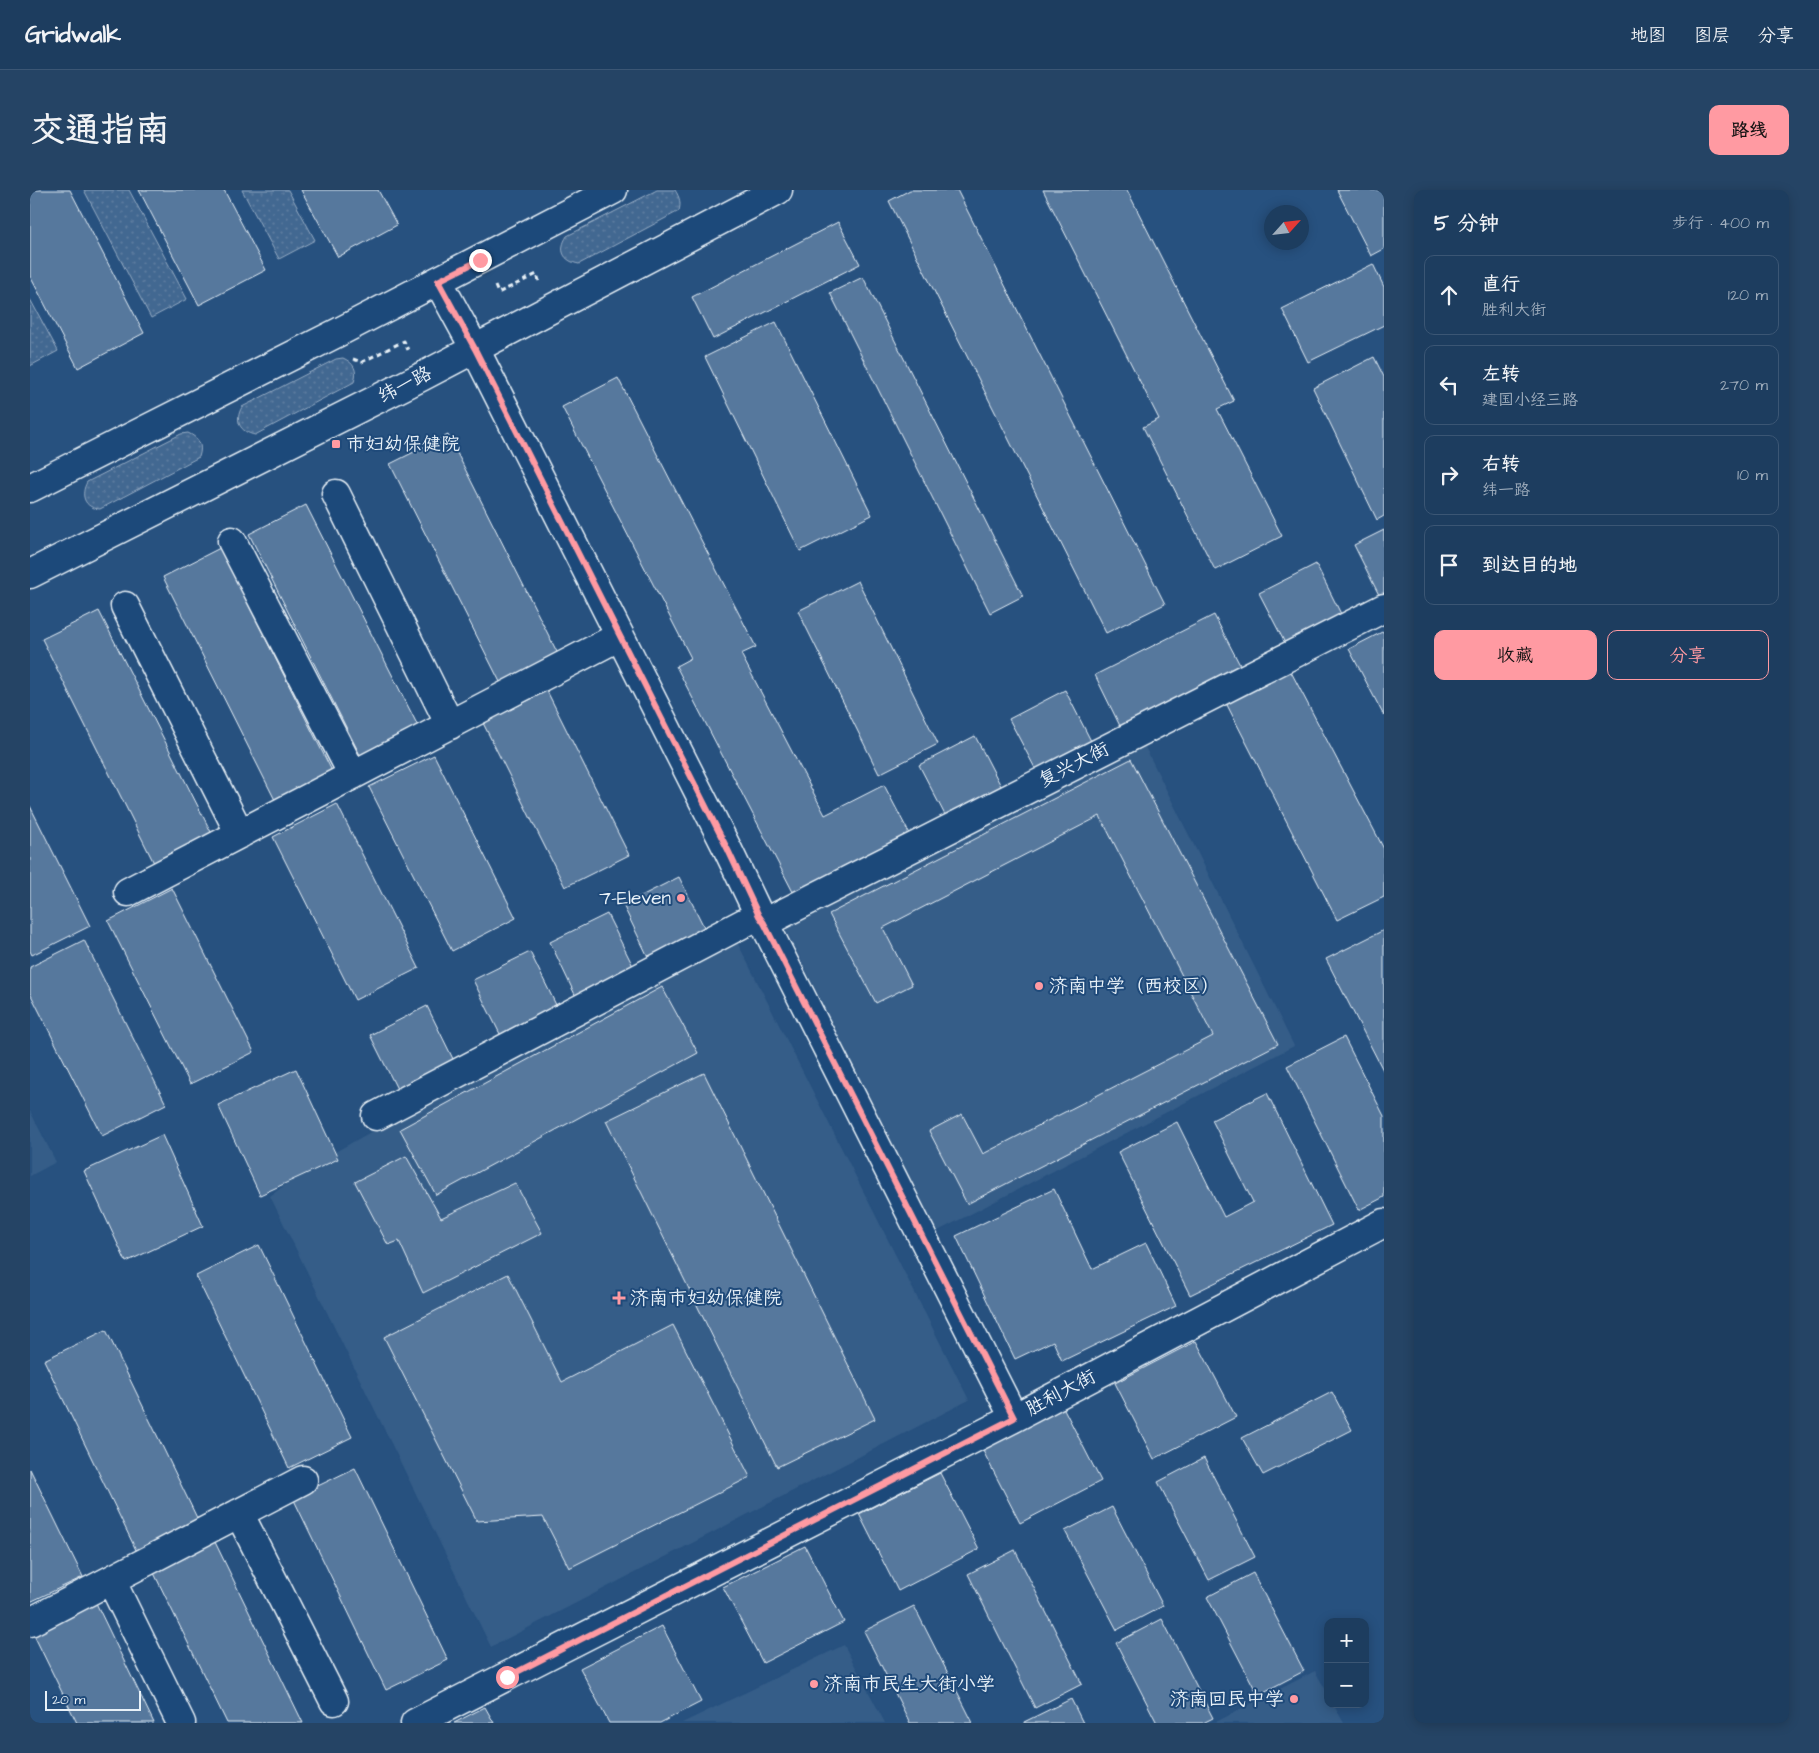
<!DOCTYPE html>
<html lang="zh">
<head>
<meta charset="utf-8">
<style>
  :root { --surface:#1d3d5f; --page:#254465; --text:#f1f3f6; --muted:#a0aebd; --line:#3b5674; --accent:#ff9aa2 }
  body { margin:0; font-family:"Architects Daughter","LXGW WenKai TC",sans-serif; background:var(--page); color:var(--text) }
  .controls { position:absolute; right:15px; bottom:15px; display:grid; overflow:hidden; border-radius:10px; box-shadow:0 2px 12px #0003 }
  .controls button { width:45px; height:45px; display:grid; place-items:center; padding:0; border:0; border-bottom:1px solid var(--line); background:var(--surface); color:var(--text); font:25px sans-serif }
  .compass { position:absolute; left:1234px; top:15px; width:45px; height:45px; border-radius:50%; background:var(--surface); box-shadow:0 2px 12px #0003; rotate:63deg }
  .scale { position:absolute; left:15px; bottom:12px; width:96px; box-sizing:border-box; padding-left:5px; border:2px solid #e8f1f8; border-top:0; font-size:14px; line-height:18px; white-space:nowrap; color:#e8f1f8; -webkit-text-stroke:4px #1f4a7a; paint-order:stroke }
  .stop { position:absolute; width:15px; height:15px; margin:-11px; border:4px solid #ff9aa2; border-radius:50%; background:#fff }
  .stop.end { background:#ff9aa2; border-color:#fff; box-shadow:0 1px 5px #0008 }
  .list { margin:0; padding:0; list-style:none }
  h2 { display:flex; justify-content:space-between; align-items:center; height:65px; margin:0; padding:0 20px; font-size:21px }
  h2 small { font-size:16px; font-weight:400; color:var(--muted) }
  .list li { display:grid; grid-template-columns:32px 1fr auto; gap:15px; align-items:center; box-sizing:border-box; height:80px; margin:0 10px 10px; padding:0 10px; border:1px solid var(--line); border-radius:10px }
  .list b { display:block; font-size:19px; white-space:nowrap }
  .list p { margin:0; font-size:16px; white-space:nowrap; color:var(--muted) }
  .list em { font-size:16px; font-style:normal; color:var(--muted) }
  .actions { display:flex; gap:10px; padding:15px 20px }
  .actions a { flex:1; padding:11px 0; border:1px solid var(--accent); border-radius:10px; text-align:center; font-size:18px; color:var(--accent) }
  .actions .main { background:var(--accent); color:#111 }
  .icon { flex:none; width:28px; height:28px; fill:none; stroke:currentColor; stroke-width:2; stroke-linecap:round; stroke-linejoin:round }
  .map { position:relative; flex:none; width:1354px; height:1533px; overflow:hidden; border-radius:10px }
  header { display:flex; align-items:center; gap:30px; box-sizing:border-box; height:70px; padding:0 25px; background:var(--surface); border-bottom:1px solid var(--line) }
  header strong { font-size:24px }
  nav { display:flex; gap:28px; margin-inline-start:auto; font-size:18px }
  .intro { display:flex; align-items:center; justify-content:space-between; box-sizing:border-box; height:120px; padding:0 30px }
  h1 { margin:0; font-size:35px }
  .button { padding:12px 22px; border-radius:10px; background:var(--accent); color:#111; font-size:18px; font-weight:700 }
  main { display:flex; gap:30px; padding:0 30px }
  aside { flex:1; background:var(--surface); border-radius:10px; box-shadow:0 2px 12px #0003 }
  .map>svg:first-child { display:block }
</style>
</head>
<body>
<header>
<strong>Gridwalk</strong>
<nav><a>地图</a><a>图层</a><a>分享</a></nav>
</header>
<div class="intro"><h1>交通指南</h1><a class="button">路线</a></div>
<main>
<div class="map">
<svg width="1354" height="1533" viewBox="0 0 1354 1533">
  <defs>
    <pattern id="park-dots" width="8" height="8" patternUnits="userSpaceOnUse" patternTransform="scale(1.25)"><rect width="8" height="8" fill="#436891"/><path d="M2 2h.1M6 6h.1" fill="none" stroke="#5e7ea1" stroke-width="1.8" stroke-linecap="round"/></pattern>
  </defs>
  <rect width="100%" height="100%" fill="#27517f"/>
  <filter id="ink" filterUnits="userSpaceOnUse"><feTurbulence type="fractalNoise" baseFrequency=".02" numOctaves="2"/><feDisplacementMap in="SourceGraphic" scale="10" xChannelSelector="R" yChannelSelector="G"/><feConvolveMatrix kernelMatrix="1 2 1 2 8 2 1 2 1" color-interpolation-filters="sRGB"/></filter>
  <g filter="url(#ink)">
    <path fill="#355d88" d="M1114,555L1264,856L906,1042L754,736Z
      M701,740L939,1210L461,1457L240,1006L282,975Z
      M0,921L26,972L0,986Z
      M814,1455L855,1533H652Z
      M1285,1481L1298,1504V1514H1303L1314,1533H1184Z"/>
    <path fill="url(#park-dots)" stroke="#96acc4" d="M54,0H99L157,109L121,128Z
      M212,0H258L285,50L249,69Z
      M627,0H645C650,8 651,13 649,21L549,74C533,71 528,60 537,46Z
      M0,109L28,161L0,176Z
      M313,168C324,173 328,180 324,192L225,245C210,242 204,231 212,217L306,169Z
      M158,243C169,248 173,255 169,267L70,319C54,318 50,305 57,292L151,244Z"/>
    <path fill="#57789d" stroke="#e8f1f8" d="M3,0H40L114,143L48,178L0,86V2Z
      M109,0H194L236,80L169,115Z
      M271,0H348L367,35L308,67Z
      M880,0H927L1135,414L1076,443L859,11Z
      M1013,0H1097L1204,211L1187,219L1252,346L1185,380L1113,237L1129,229Z
      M1307,0H1354V59L1341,66Z
      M808,32L830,74L683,149L662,107Z
      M1343,74L1354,97V135L1278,172L1252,119Z
      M833,87L993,406L960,423L800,103Z
      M746,132L842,325L770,361L675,167Z
      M1344,167L1354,187V326L1347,330L1283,198Z
      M588,188L726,457L711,464L795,625L854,595L879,643L763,702L646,476L661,468L532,217Z
      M418,245L530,468L472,496L360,274Z
      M276,315L389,538L331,567L219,344Z
      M1354,340V405L1350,407L1324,355Z
      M190,358L302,581L245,610L133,387Z
      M1286,374L1312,426L1256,455L1229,403Z
      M828,391L908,554L849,584L768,421Z
      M69,421L182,644L124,673L12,449Z
      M1184,425L1210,475L1090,536L1065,485Z
      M1354,441V526L1319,459Z
      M1260,480L1354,659V707L1307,730L1195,511Z
      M1035,500L1061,551L1006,580L979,529Z
      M517,501L599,665L535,697L453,533Z
      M945,546L972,598L916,627L889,575Z
      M404,565L486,728L422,761L339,597Z
      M1101,569L1248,854L937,1014L899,941L932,924L953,964L1183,846L1070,626L853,738L882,795L846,813L799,724Z
      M307,614L389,778L325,810L243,647Z
      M0,616L60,736L2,765L0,761Z
      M649,687L678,745L621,773L593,715Z
      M142,698L224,862L160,894L78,731Z
      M577,724L606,782L548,811L520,752Z
      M1354,740V882L1296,769Z
      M54,750L136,914L72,946L0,803V777Z
      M500,762L529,821L472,848L443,790Z
      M632,797L668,863L406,1005L370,939Z
      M397,816L426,875L369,903L340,845Z
      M1314,847L1354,926V1007L1329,1020L1257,876Z
      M266,879L308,969L230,1005L188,915Z
      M674,883L845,1229L747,1277L576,931Z
      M1237,903L1302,1035L1160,1105L1088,962L1147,932L1194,1027L1223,1012L1182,930Z
      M132,945L173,1036L96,1072L54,981Z
      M376,966L411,1028L485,993L512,1043L393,1103L369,1051L358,1055L325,992Z
      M1024,999L1062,1079L1116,1053L1146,1116L1032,1171L1023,1151L985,1169L926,1046Z
      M229,1055L322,1247L259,1278L166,1086Z
      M478,1084L532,1192L643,1135L720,1287L539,1378L513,1327L447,1331L354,1147Z
      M76,1140L169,1332L107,1362L14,1170Z
      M1166,1151L1206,1227L1124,1269L1085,1193Z
      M1302,1202L1322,1240L1233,1285L1212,1248Z
      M1032,1215L1071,1291L990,1333L951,1257Z
      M1174,1268L1225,1367L1179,1390L1128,1292Z
      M325,1278L418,1470L356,1500L263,1308Z
      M0,1279L53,1387L0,1412Z
      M910,1283L949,1359L868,1401L829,1324Z
      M1082,1317L1133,1416L1087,1440L1035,1341Z
      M184,1350L273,1533H197L122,1379Z
      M775,1356L814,1432L733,1473L693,1397Z
      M985,1360L1052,1494L1005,1518L938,1384Z
      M1223,1383L1274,1481L1228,1505L1177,1407Z
      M66,1413L124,1533H47L3,1443Z
      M884,1416L943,1533H880L834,1441Z
      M1132,1429L1183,1528L1173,1533H1127L1086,1453Z
      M632,1436L671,1512L630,1533H579L550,1478Z
      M1041,1509L1053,1533H994V1532Z
      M455,1517L464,1533H424Z"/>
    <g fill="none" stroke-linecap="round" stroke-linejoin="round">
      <g stroke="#e8f1f8" stroke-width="31">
        <path id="minor" d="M408,91L445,159L698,660L729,725L734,733L984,1228
          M306,304L420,535
          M202,351L323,585
          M95,416L210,644
          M98,702L590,446
          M734,733L1354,418
          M346,926L729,725
          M209,1323L304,1511
          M81,1390L151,1533
          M0,1432L273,1290
          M385,1533L984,1228L1354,1033"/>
      </g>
      <g stroke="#e8f1f8" stroke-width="31">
        <path id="major" d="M0,298L309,142L583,0
          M0,384L391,187L748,0"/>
      </g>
      <path stroke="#e8f1f8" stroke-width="3" stroke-dasharray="5 4" stroke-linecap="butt" d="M465,96L468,103L507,84L509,91
        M323,169L332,172L374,151L378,160"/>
      <use href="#minor" stroke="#1f4a7a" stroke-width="28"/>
      <use href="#major" stroke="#1f4a7a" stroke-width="28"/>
    </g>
  </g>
  <g fill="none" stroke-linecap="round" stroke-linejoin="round" filter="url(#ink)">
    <path stroke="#ff9aa2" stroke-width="6" d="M450,70L408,91L445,159L698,660L729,726L734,733L984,1228L477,1487"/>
  </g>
  <g fill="#ff9aa2" stroke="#1f4a7a" stroke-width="2">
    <rect x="301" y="249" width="10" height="10" rx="2.5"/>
    <circle cx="651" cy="708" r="5"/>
    <circle cx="1009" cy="796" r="5"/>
    <path d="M586.5 1100.5h5v5h5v5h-5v5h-5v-5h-5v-5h5z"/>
    <circle cx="784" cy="1494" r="5"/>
    <circle cx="1264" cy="1509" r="5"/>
  </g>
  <g text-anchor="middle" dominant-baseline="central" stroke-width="4" stroke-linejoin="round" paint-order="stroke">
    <g font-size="19" fill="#e8f1f8" stroke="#1f4a7a">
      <text transform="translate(375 195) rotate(-27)">纬一路</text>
      <text transform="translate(1044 575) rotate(-27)">复兴大街</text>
      <text transform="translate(1031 1203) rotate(-28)">胜利大街</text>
    </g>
    <g font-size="19" fill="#e8f1f8" stroke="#1f4a7a" text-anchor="start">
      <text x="316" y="254">市妇幼保健院</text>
      <text x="641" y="708" text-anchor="end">7-Eleven</text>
      <text x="1019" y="796">济南中学（西校区）</text>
      <text x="600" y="1108">济南市妇幼保健院</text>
      <text x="794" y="1494">济南市民生大街小学</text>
      <text x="1254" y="1509" text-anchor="end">济南回民中学</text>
    </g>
  </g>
</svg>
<div class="controls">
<button>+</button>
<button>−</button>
</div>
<svg class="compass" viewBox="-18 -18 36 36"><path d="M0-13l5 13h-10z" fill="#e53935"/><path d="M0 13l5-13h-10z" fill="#a0aebd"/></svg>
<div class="scale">20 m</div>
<div class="stop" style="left:477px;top:1487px"></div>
<div class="stop end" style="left:450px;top:70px"></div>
</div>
<aside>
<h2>5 分钟<small>步行 · 400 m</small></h2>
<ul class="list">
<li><svg class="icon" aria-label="ahead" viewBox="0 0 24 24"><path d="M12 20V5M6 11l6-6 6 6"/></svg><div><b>直行</b><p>胜利大街</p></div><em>120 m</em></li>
<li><svg class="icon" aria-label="left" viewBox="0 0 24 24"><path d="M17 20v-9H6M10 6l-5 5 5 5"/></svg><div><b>左转</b><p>建国小经三路</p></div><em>270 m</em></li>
<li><svg class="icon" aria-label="right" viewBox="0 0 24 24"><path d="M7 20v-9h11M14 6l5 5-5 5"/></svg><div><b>右转</b><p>纬一路</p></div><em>10 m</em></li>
<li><svg class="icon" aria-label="arrive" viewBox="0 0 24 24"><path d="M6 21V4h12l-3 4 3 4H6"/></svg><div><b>到达目的地</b></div></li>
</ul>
<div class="actions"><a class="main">收藏</a><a>分享</a></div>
</aside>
</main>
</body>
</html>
